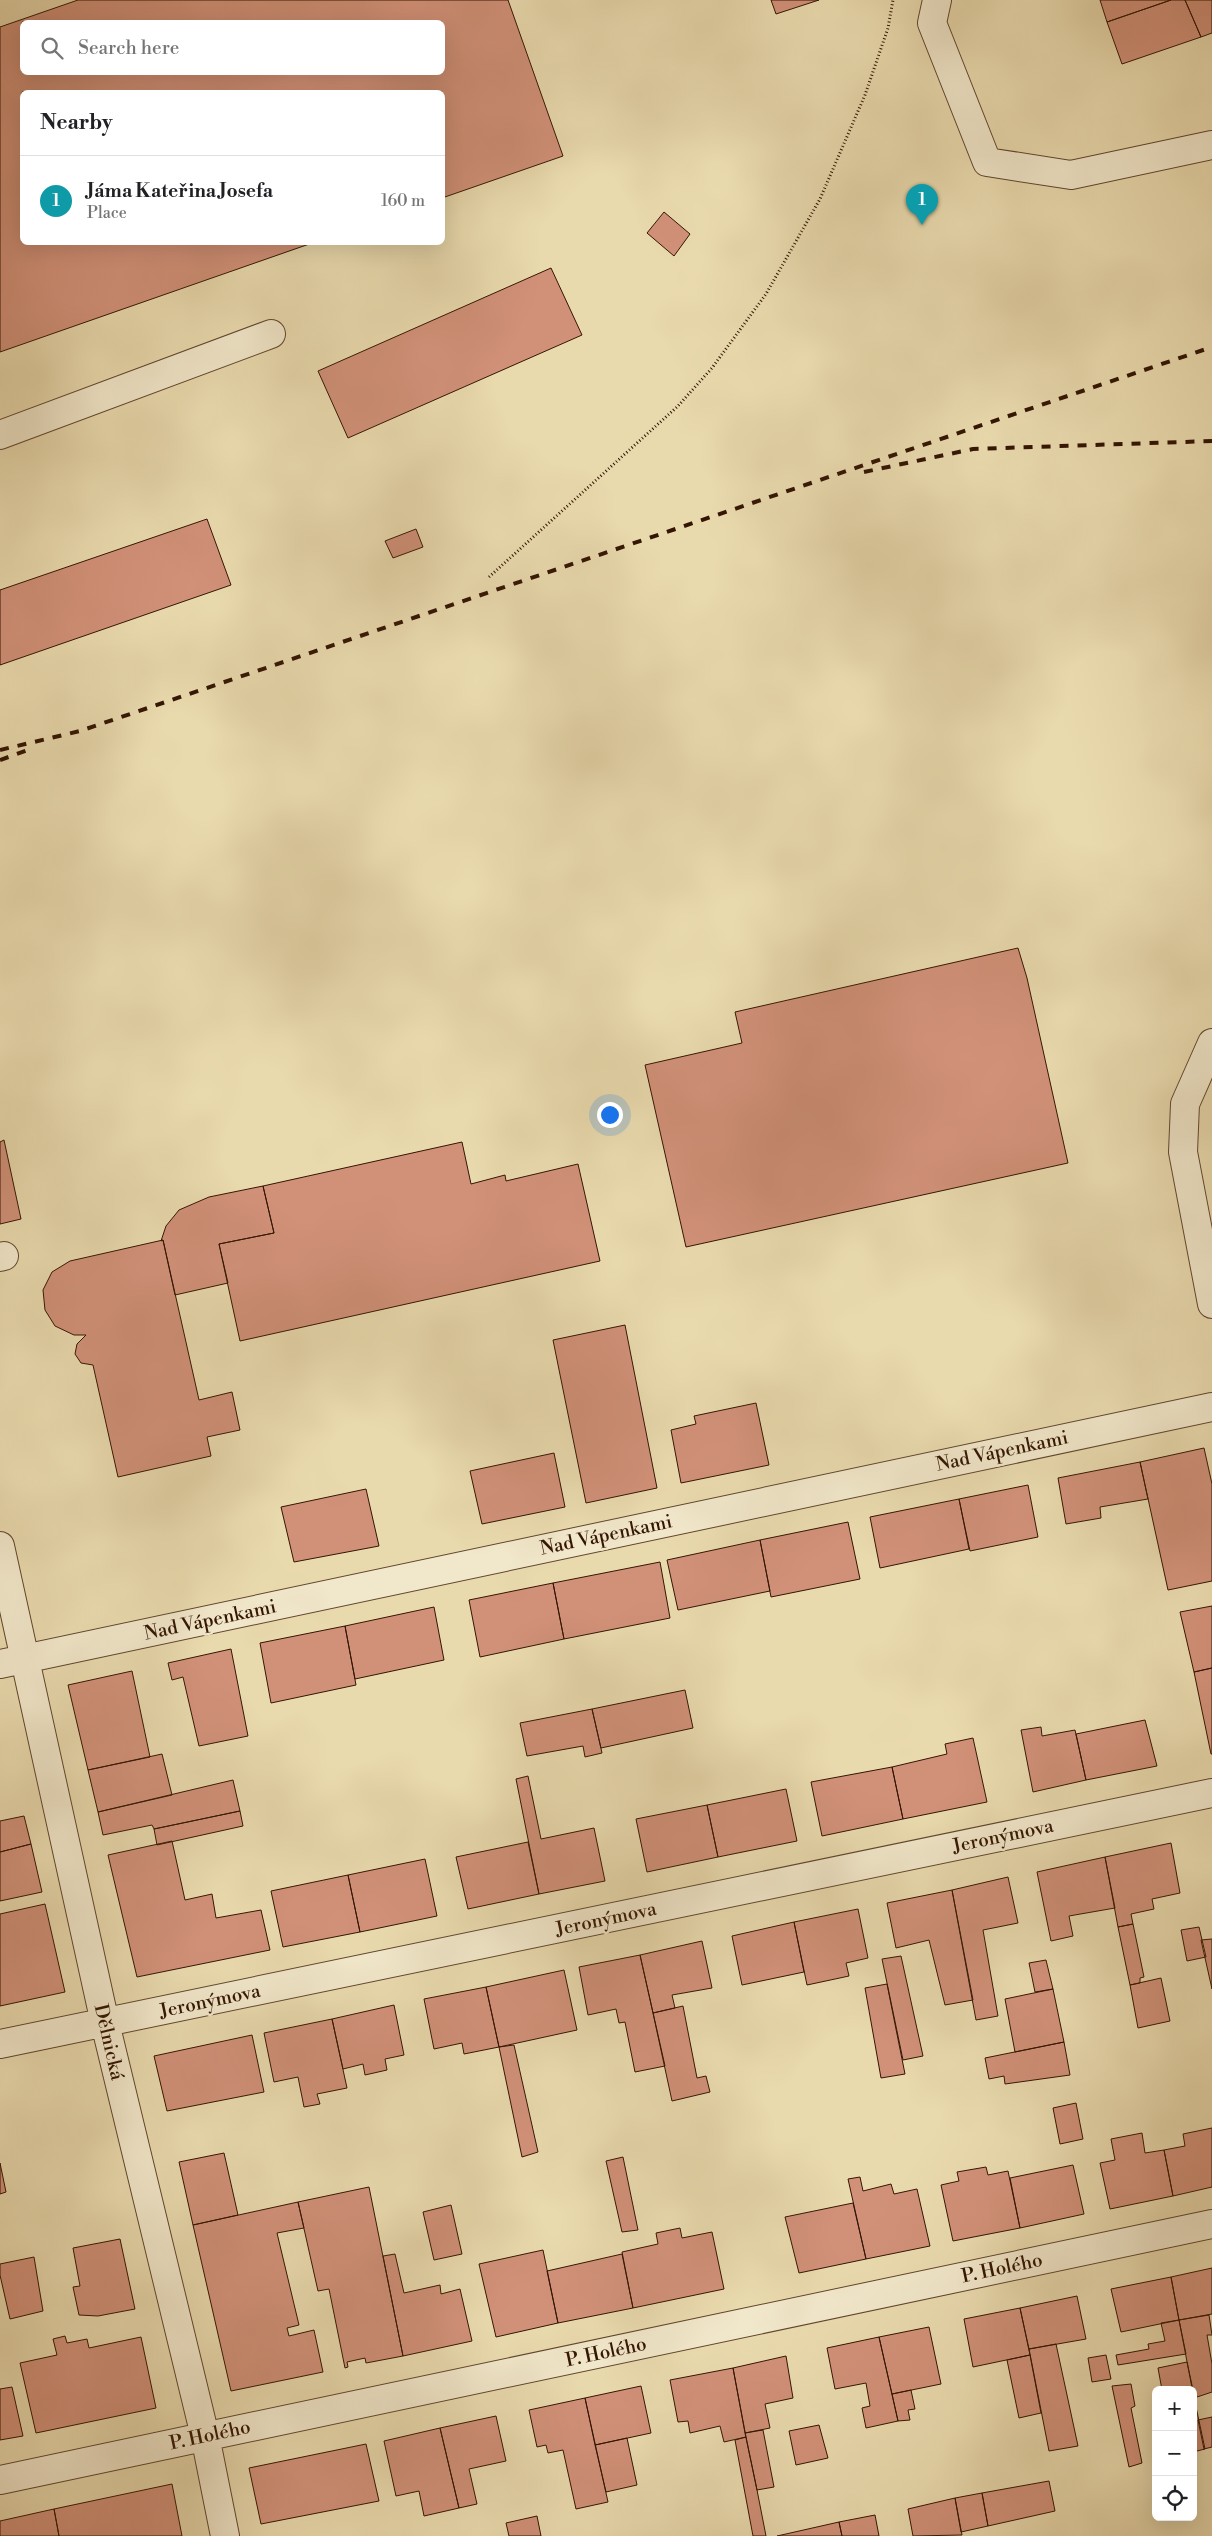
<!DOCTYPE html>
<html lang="en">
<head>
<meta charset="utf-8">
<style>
  :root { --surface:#fff; --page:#f2f2f2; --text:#202124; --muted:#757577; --line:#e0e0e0; --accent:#111827 }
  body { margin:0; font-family:"Libre Bodoni",serif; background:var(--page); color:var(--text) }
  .controls { position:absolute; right:15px; bottom:15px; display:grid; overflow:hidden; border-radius:8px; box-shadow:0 5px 20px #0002 }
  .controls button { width:45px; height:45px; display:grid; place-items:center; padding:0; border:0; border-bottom:1px solid var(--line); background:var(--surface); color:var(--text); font:25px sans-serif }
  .you { position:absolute; left:609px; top:1114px; width:18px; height:18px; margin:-12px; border:4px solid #fff; border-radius:50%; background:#1a73e8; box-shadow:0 0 0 8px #1a73e833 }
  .badge { display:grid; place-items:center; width:32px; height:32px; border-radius:50%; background:var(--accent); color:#fff; font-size:16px; font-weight:700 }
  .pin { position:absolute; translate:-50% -41px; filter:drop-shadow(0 1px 2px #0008) }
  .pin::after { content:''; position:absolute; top:26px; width:18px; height:15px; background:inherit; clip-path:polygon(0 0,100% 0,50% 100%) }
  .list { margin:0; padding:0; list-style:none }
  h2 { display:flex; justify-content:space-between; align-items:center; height:65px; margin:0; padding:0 20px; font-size:21px }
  h2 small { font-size:16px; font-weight:400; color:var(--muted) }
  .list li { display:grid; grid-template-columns:32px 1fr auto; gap:15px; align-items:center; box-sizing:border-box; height:90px; padding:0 20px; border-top:1px solid var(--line) }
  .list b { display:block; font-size:19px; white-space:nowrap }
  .list p { margin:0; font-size:16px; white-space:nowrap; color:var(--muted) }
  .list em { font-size:16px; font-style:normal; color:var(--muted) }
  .icon { flex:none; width:28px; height:28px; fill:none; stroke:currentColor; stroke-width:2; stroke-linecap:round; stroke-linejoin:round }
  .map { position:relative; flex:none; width:1212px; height:2536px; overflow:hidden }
  .search { position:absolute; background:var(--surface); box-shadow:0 5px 20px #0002; left:20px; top:20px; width:425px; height:55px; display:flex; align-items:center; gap:12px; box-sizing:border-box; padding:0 18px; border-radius:8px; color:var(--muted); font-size:19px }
  .panel { position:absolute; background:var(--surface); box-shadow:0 5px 20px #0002; left:20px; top:90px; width:425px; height:155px; border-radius:8px }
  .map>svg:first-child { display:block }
</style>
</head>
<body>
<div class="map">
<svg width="1212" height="2536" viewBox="0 0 1212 2536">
  <rect width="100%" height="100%" fill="#e9daae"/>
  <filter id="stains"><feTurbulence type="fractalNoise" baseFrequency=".004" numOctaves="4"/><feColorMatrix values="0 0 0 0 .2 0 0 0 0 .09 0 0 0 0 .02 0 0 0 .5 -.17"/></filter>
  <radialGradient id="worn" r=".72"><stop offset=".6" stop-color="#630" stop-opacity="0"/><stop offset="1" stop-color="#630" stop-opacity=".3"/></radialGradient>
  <path fill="#d19179" stroke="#341503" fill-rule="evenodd" d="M78,0H508L563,156L442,198V92H22V242H315L0,352V27ZM22,22H442V72H22Z
    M771,0H819L776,14Z
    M1100,0H1171L1107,22Z
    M1171,0H1185L1201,37L1122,64L1107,22Z
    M1185,0H1212V33L1201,37Z
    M664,212L690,234L674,256L647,233Z
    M551,268L582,335L348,438L318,371Z
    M207,519L231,585L0,665V590Z
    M416,529L423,547L393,558L385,541Z
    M1018,948L1027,978L1068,1163L686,1247L645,1065L742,1043L735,1012Z
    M4,1140L21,1219L0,1224V1142Z
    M462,1142L471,1184L505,1175L506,1181L578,1164L600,1261L240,1341L219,1244L274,1233L263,1186Z
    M263,1186L274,1233L219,1244L228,1283L175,1295L163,1240L161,1241L166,1226L179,1210L209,1197Z
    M163,1240L199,1400L232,1392L240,1430L207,1437L211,1456L118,1477L93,1365L81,1363L75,1354L77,1344L86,1335H74L55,1326L45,1310L43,1290L52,1272L70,1261Z
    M625,1325L657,1488L586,1503L553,1340Z
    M756,1403L769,1465L681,1483L671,1430L696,1424L694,1416Z
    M1204,1448L1212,1484V1581L1168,1590L1140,1462Z
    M554,1453L565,1507L482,1524L470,1471Z
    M1140,1462L1148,1499L1100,1507L1101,1518L1066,1524L1058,1478Z
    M1028,1485L1038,1537L970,1551L959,1499Z
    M366,1489L379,1546L294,1562L281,1507Z
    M959,1499L969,1549L880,1568L870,1517Z
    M848,1522L860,1579L771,1597L760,1540Z
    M760,1540L770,1591L678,1610L667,1560Z
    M660,1562L670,1618L564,1639L553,1583Z
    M553,1583L564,1639L480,1657L469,1600Z
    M1212,1606V1668L1194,1672L1180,1612Z
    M434,1607L444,1660L355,1679L345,1626Z
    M345,1626L356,1685L271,1703L260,1643Z
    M231,1649L248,1736L199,1746L183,1677L172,1680L168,1663Z
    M1212,1668V1754H1211L1194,1672Z
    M132,1671L150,1757L88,1770L68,1685Z
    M685,1690L693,1728L601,1748L592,1709Z
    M592,1709L602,1753L585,1757L583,1746L527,1756L520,1723Z
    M1145,1720L1157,1766L1086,1780L1076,1734Z
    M1041,1727L1042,1736L1075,1730L1086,1780L1033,1792L1021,1730Z
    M973,1738L987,1802L903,1819L892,1767L947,1754L945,1744Z
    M162,1754L172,1795L98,1812L88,1770Z
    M892,1767L903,1819L822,1836L811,1782Z
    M528,1776L541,1839L594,1828L605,1881L539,1894L516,1779Z
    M233,1780L240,1811L154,1829L152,1825L103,1835L98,1812Z
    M786,1789L797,1841L718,1857L707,1805Z
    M707,1805L718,1857L647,1872L636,1819Z
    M240,1811L243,1826L157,1845L154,1829Z
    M24,1816L31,1844L0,1852V1821Z
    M172,1841L185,1900L212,1894L216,1918L261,1910L270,1950L137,1977L108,1855Z
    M528,1842L539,1894L468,1909L456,1857Z
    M1171,1843L1180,1893L1152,1899L1154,1909L1131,1914L1133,1924L1118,1927L1105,1857Z
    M31,1844L42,1892L0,1901V1852Z
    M1105,1857L1115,1908L1069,1916L1073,1936L1051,1941L1037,1872Z
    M425,1859L437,1916L360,1932L348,1875Z
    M348,1875L360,1932L283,1947L271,1891Z
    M1008,1877L1018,1923L983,1930L998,2016L976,2020L952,1890Z
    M952,1890L973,2000L945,2005L929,1940L896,1948L887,1903Z
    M45,1904L65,1992L0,2006V1914Z
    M858,1909L868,1958L846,1963L849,1976L807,1985L794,1922Z
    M794,1922L804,1972L742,1985L732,1936Z
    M1133,1924L1144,1977L1140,1978V1983L1130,1985L1118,1927Z
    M1199,1927L1206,1957L1187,1961L1181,1930Z
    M1212,1939V1989L1201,1940Z
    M702,1941L712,1988L672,1995L675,2008L653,2013L640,1955Z
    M640,1955L665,2066L635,2072L625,2022L619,2023L616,2009L588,2015L579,1967Z
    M901,1956L923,2056L903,2060L882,1959Z
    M1046,1960L1053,1989L1035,1992L1029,1963Z
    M564,1970L577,2030L499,2047L486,1987Z
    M1161,1978L1170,2021L1138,2028L1130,1985Z
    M887,1984L905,2074L881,2078L865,1988Z
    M486,1987L499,2047L464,2054L462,2043L434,2049L424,1999Z
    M1053,1989L1064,2042L1015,2052L1005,1999Z
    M394,2005L404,2055L385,2059L387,2070L365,2075L363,2064L343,2069L332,2019Z
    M683,2006L697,2078L706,2076L710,2092L672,2101L653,2013Z
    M332,2019L347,2088L317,2094L320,2104L304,2107L298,2077L274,2082L264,2033Z
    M252,2035L264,2092L167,2111L154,2056Z
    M1064,2042L1070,2075L1005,2084L1004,2076L989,2079L985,2058Z
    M514,2045L538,2152L522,2157L499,2047Z
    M1076,2103L1083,2139L1060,2144L1053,2108Z
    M1212,2128V2187L1173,2196L1164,2150L1185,2146L1183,2134Z
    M1142,2133L1145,2153L1164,2150L1173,2196L1110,2209L1100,2163L1115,2160L1111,2139Z
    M224,2153L238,2215L193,2225L179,2162Z
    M623,2157L638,2230L622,2232L606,2161Z
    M0,2163L6,2192L0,2194Z
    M1073,2165L1084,2214L1020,2228L1010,2178Z
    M986,2167L988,2175L1008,2171L1020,2228L953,2241L941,2185L959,2181L957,2172Z
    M860,2177L863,2191L891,2184L894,2194L917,2189L930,2246L866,2259L848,2179Z
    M369,2187L403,2356L366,2363L365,2358L347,2362L348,2367L345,2368L329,2289L318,2291L298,2202Z
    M298,2202L304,2228L277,2233L299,2325L287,2328L289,2336L314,2330L323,2372L231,2391L193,2225Z
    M853,2203L866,2259L799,2273L785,2217Z
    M451,2205L462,2254L434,2260L423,2212Z
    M680,2228L682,2238L712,2232L724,2289L633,2308L622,2252L658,2244L656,2233Z
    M120,2239L135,2309L98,2316L79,2315L73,2287L80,2286L73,2248Z
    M543,2250L558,2323L496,2337L479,2264Z
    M395,2254L404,2293L440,2285L441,2294L460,2289L472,2341L403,2356L383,2256Z
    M622,2254L633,2308L558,2323L547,2271Z
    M34,2257L43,2311L10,2319L0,2275V2264Z
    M1212,2268V2314L1179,2320L1171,2277Z
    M1171,2277L1179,2320L1121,2332L1111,2289Z
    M1077,2296L1086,2339L1029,2349L1020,2308Z
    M1020,2308L1030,2355L973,2367L964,2319Z
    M1209,2315L1212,2335H1207L1212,2364V2392L1194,2398L1179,2320Z
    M1179,2320L1186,2354L1118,2365L1116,2355L1149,2349L1148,2344L1165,2341L1161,2323Z
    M929,2327L941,2384L892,2394L879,2337Z
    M65,2336L67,2343L87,2339L89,2348L141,2337L156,2408L36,2433L20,2363L57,2355L53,2339Z
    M879,2337L898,2421L866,2428L862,2408L870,2406L866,2383L835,2389L827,2348Z
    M1056,2344L1078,2446L1049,2451L1029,2349Z
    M1030,2355L1041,2413L1019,2418L1007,2360Z
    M1106,2355L1111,2379L1092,2382L1088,2358Z
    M786,2356L793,2398L765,2404L770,2428L745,2433L733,2368Z
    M1187,2362L1193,2390H1162L1158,2368Z
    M733,2368L746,2437L724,2442L720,2426L690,2433L688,2421L678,2422L670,2380Z
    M1131,2384L1135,2406L1131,2408L1142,2463L1129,2467L1112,2386Z
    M641,2386L651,2433L595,2445L585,2398Z
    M12,2387L23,2436L0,2440V2389Z
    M911,2390L915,2409L908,2410L910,2420L898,2421L892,2394Z
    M1193,2393L1205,2449L1193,2452Z
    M585,2398L608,2502L576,2509L563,2450L548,2453L546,2445L537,2447L529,2410Z
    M496,2416L506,2461L469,2469L477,2504L459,2508L440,2428Z
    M1212,2417V2447L1204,2449L1198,2420Z
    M819,2425L828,2458L796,2465L789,2431Z
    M440,2428L459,2508L424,2516L419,2491L396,2496L384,2441Z
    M763,2430L774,2487L757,2490L745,2433Z
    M746,2437L757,2490L766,2536H753L735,2440Z
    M627,2438L637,2485L606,2492L595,2445Z
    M366,2444L379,2501L261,2524L249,2468Z
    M1049,2481L1055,2511L988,2526L982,2493Z
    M172,2484L182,2536H59L54,2509Z
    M982,2493L988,2526L961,2532L955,2498Z
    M955,2498L962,2535L913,2536L908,2509Z
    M54,2509L59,2536H0V2521Z
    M875,2515L879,2536H842L839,2522Z
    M537,2516L541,2536H509L506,2523Z
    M839,2522L842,2536H777Z"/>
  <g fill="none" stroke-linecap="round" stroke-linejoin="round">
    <g stroke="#61462e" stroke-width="30">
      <path id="minor" d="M937,0L932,23L987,162L1071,175L1212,145
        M0,435L271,334
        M1212,1043L1185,1104L1183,1152L1212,1304
        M0,1257L4,1256
        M0,1546L105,2023L205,2436L225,2536
        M0,1664L1212,1407
        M0,2044L1212,1793
        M0,2480L1212,2224"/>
    </g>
    <path stroke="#341503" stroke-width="3" stroke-dasharray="1 2.5" stroke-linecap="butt" d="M489,577L678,406L712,368L766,294L820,199L865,95L888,28L893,0"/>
    <use href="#minor" stroke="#f1e7ca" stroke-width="28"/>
    <path stroke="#341503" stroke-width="4" stroke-dasharray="9 9" stroke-linecap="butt" d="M864,472L973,449L1212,441
      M0,750L80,731L1212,347
      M0,760L31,749"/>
  </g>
  <g text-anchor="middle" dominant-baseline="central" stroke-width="5" stroke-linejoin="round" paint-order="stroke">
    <g font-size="19" fill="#341503" stroke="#f1e7ca">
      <text transform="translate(1002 1451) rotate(-12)">Nad Vápenkami</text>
      <text transform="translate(606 1535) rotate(-12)">Nad Vápenkami</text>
      <text transform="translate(210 1620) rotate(-12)">Nad Vápenkami</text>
      <text transform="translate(1003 1836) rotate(-12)">Jeronýmova</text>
      <text transform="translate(606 1919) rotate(-12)">Jeronýmova</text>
      <text transform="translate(210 2001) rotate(-12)">Jeronýmova</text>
      <text transform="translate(109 2042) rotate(77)">Dělnická</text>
      <text transform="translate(1002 2268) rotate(-12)">P. Holého</text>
      <text transform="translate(606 2352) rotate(-12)">P. Holého</text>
      <text transform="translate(210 2435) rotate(-12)">P. Holého</text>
    </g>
  </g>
  <rect width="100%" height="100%" filter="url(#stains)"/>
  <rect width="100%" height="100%" fill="url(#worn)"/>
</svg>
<div class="controls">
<button>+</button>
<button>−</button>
<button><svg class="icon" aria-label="locate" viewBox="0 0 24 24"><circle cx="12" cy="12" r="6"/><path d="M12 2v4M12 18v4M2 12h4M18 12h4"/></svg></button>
</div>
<div class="you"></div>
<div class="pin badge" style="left:922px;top:225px;background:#0f9aa8">1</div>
<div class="search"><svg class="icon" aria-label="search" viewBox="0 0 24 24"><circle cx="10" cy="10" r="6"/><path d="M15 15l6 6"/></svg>Search here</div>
<section class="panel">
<h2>Nearby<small></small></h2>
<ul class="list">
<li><span class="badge" style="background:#0f9aa8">1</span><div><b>Jáma Kateřina Josefa</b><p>Place</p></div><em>160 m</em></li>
</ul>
</section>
</div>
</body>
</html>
